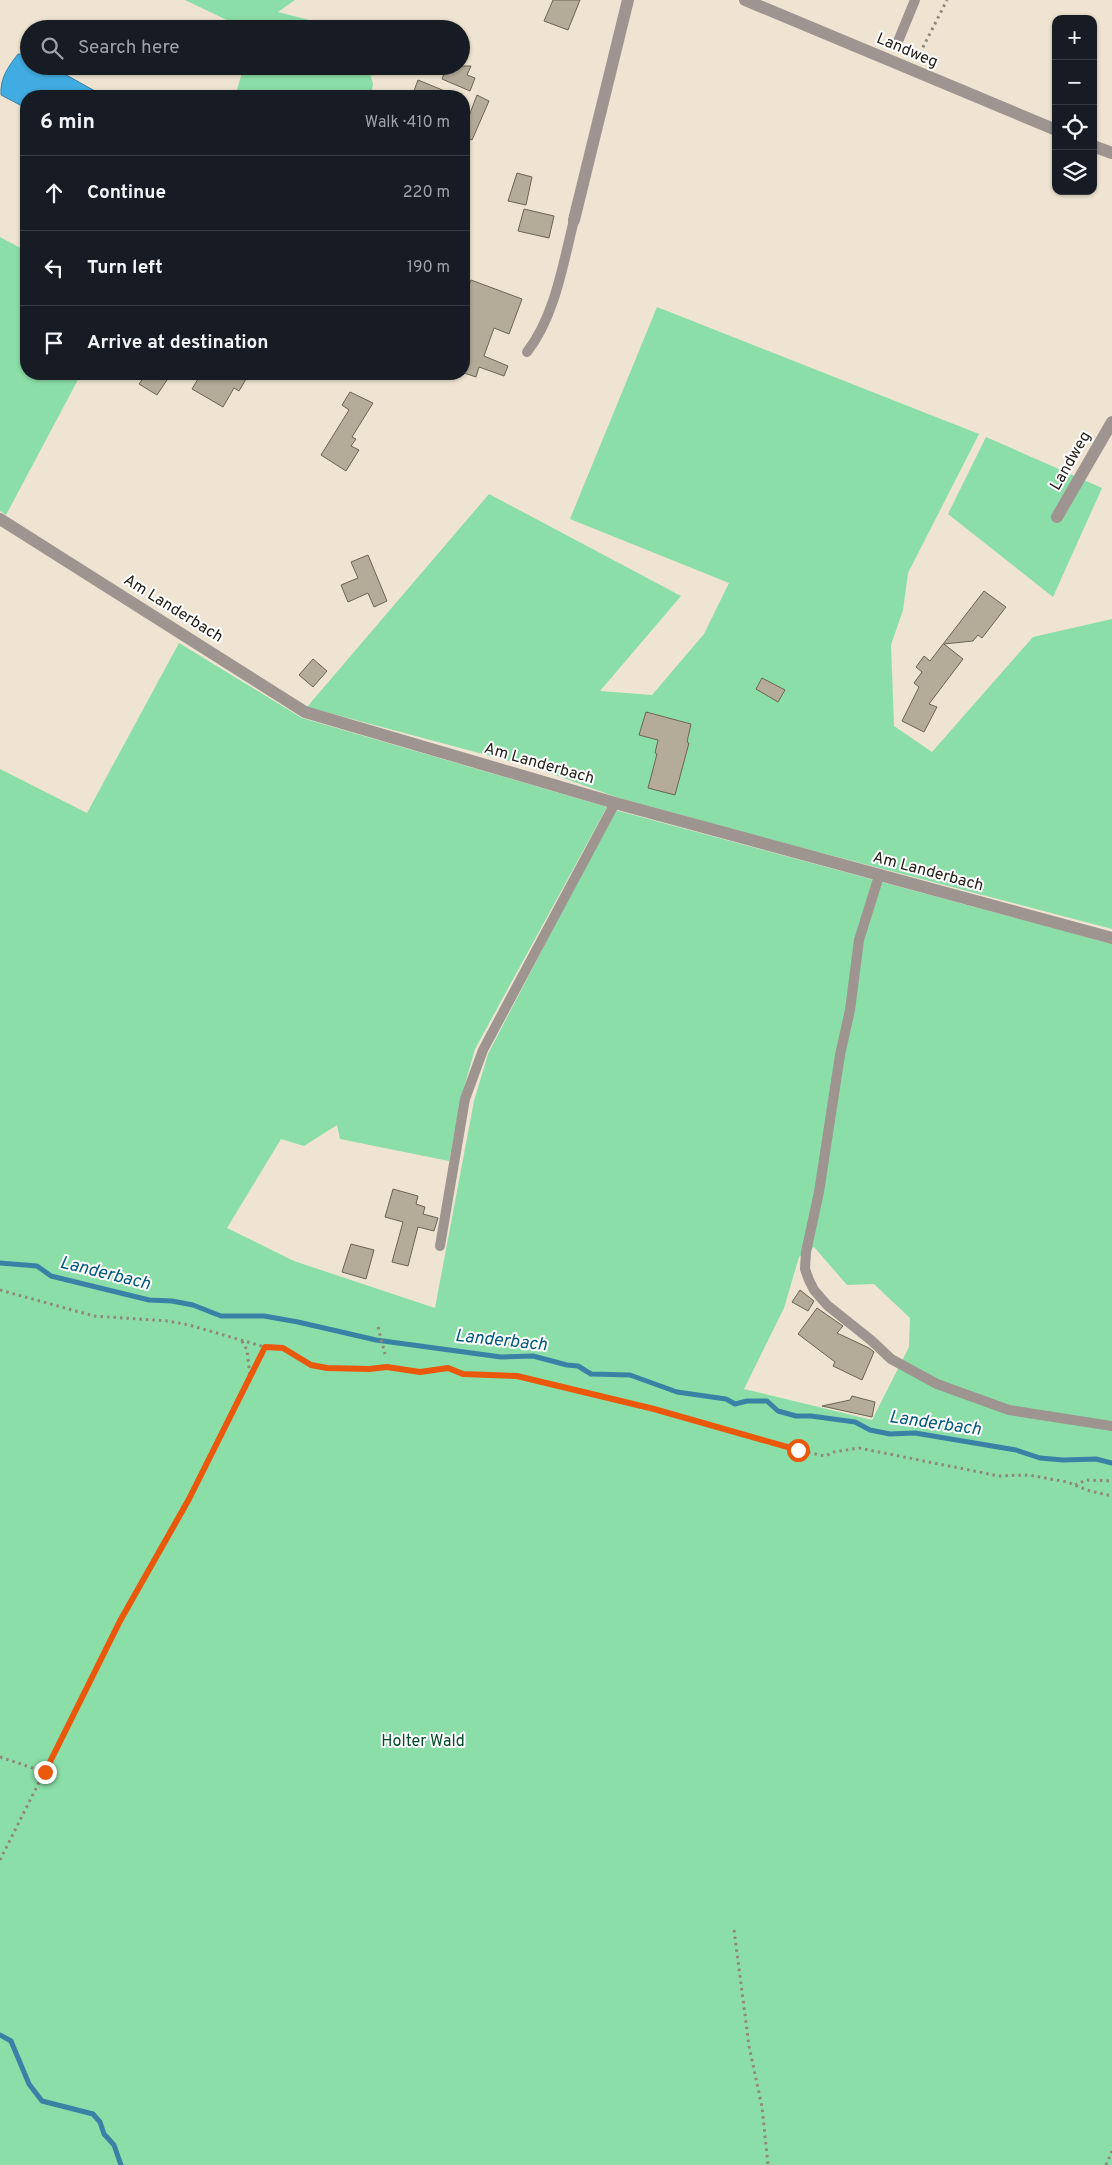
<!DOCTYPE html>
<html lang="en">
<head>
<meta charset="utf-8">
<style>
  :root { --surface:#171b24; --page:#20242c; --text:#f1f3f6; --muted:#9ea1a6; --line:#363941 }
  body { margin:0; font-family:Overpass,sans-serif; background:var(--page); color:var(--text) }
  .controls { position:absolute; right:15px; top:15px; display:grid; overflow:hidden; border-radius:10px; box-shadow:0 1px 4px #0004 }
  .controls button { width:45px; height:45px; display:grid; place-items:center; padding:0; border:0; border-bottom:1px solid var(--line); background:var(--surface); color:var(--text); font:25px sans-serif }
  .stop { position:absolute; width:15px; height:15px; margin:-11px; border:4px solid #ea580c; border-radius:50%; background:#fff }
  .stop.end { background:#ea580c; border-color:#fff; box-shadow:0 1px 5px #0008 }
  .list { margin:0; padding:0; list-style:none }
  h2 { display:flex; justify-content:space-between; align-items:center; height:65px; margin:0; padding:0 20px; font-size:21px }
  h2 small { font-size:16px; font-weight:400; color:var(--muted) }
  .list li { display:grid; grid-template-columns:32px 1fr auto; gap:15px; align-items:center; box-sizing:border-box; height:75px; padding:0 20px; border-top:1px solid var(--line) }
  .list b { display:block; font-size:19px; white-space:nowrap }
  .list em { font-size:16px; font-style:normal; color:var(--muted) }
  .icon { flex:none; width:28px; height:28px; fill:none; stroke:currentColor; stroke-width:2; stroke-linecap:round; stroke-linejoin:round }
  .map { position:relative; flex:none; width:1112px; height:2165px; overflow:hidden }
  .search { position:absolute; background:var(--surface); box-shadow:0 1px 4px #0004; left:20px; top:20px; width:450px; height:55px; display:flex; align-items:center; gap:12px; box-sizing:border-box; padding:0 18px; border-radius:28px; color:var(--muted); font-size:19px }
  .panel { position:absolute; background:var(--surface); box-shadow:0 1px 4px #0004; left:20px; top:90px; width:450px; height:290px; border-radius:20px }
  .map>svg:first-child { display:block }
</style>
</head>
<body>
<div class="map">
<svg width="1112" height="2165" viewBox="0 0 1112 2165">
  <rect width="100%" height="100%" fill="#eee4d1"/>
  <path fill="#8bdea7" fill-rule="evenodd" d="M185,0H295L278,12L344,29H232L231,22Z
    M244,66H368L373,84L371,96H235Z
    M0,237L26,251V374H81L6,515L0,511Z
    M657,307L979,434L908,573L903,610L891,645L894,726L932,752L1033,637L1112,619V929L761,837L616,797L539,769L307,707L489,494L681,596L600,691L652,695L704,634L729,583L570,519Z
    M986,437L1102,488L1053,597L948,514Z
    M179,643L302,718L607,807L475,1049L461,1098L449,1161L340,1139L337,1125L304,1146L281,1139L227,1228L294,1261L435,1308L474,1101L488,1054L615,810L1112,944V2165H0V769L87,813ZM814,1247L847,1285L874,1284L910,1318L909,1347L872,1420L744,1389L784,1308L799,1257Z"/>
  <path fill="#41ace1" stroke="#3982a5" d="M18,54L29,55V66H50L104,96H26V108L1,95C0,78 8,67 18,54Z"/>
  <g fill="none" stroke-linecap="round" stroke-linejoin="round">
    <path stroke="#3982a5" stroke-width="5" d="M0,1263L37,1266L51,1276L149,1300L172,1301L193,1305L221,1316H264L298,1322L376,1340L501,1357L533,1356L567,1365L578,1366L591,1374L630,1375L677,1392L726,1399L735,1404L747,1401H767L778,1411L796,1416H811L855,1422L870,1430L890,1434L915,1433L1016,1450L1040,1458L1063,1460L1096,1459L1112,1463
      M0,2035L11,2041L29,2084L42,2101L93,2114L100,2122L104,2134L114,2145L121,2165"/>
  </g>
  <path fill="#b4ab99" stroke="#6c6453" d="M553,0H580L568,30L544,21Z
    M447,66H471L467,75L475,78L470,91L442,79Z
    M418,80L457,96H412Z
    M477,95L489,101L472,140L464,137V129Z
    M517,173L532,177L526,205L508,201Z
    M524,209L554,216L549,238L518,231Z
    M471,280L522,299L509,334L494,328L484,356L508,366L504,376L479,367L476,377L464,373V299Z
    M146,374H171L157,395L139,384Z
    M201,374H249L239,391L234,388L223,407L192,389Z
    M350,392L373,403L352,437L356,439L351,446L359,450L346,471L321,455L349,410L342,405Z
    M368,555L387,601L374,607L368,593L348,602L341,585L358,578L351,562Z
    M984,591L1006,607L982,638L978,635L973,641L944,644L963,659L929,704L937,707L924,732L902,721L919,687L914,683L922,672L916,667L924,656L930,661Z
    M313,659L327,671L313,687L299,675Z
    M762,678L785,690L778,702L756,689Z
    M646,712L691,724L687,742L689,743L675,795L648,788L657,754L655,753L658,740L639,735Z
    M393,1189L418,1196L416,1204L425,1207L423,1214L438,1218L434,1231L418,1227L408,1266L392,1262L403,1222L385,1217Z
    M351,1244L374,1250L366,1279L342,1272Z
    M800,1290L814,1301L808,1311L792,1302Z
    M817,1308L843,1326L837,1333L869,1348L874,1352L862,1380L833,1366L835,1362L798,1334Z
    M852,1396L875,1402L872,1417L822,1406L850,1400Z"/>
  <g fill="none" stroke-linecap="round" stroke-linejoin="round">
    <path stroke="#8f887b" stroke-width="3" stroke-dasharray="2.5 4" stroke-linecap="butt" d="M917,59L947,0
      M0,1290L94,1316L168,1321L189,1325L265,1347L283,1348L311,1365L342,1369L387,1367L420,1371L448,1368L463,1374L517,1376L654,1409L798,1450L825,1456L834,1452L859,1448L999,1476L1029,1475L1067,1482L1090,1491L1112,1496
      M378,1327L385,1354
      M242,1341L247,1350L250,1376
      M1075,1485L1086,1480L1112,1481
      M0,1757L45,1772
      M0,1860L120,1621L189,1499L265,1347
      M734,1930L749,2046L762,2107L768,2165
      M1106,2165L1112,2151"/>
    <path stroke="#9e9591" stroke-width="10" d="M899,39L915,0
      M527,352C555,316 563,264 574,220
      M879,876L859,940L850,1010L840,1055L819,1192L806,1252L805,1269L809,1280L814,1290L827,1305L872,1341L891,1359L937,1384L1009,1410L1112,1426
      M440,1246L465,1099L483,1050L615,803"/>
    <path stroke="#9e9591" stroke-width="12" d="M745,0L1056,130
      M1093,146L1112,153
      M574,220L628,0
      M1057,517L1112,422
      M0,519L305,712L615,803L1112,938"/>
  </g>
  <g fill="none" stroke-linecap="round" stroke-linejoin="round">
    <path stroke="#ea580c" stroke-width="6" d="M45,1772L120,1621L189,1499L265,1347L283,1348L311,1365L327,1368L369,1369L387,1367L420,1372L448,1368L463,1374L517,1376L654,1409L798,1450"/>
  </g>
  <g text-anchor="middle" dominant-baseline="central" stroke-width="4" stroke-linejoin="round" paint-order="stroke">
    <g font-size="16" fill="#25211a" stroke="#fff">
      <text transform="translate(907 51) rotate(23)">Landweg</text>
      <text transform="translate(1071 461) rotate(-60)">Landweg</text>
      <text transform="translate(173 609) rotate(32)">Am Landerbach</text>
      <text transform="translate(539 764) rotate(16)">Am Landerbach</text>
      <text transform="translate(928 872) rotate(15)">Am Landerbach</text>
    </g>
    <g font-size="16" fill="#004b27" stroke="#fff">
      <text x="423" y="1742">Holter Wald</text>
    </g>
    <g font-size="18" font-style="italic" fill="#00597d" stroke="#fff">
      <text transform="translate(105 1274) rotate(14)">Landerbach</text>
      <text transform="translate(501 1341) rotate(6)">Landerbach</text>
      <text transform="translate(935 1424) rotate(8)">Landerbach</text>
    </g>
  </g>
</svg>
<div class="controls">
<button>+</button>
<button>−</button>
<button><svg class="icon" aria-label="locate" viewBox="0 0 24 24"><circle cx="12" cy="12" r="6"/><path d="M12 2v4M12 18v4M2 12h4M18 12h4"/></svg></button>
<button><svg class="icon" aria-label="layers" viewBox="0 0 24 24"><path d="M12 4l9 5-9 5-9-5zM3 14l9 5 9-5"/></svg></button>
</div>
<div class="stop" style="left:798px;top:1450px"></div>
<div class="stop end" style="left:45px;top:1772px"></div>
<div class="search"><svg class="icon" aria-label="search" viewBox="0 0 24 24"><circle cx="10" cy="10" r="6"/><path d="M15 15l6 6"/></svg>Search here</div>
<section class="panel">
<h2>6 min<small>Walk · 410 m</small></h2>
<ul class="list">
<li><svg class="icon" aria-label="ahead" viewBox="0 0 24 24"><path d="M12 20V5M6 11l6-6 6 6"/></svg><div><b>Continue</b></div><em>220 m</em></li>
<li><svg class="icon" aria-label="left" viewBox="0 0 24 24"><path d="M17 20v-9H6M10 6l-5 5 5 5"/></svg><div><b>Turn left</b></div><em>190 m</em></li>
<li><svg class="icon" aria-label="arrive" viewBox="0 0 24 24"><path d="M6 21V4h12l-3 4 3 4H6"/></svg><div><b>Arrive at destination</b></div></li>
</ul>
</section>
</div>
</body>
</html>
